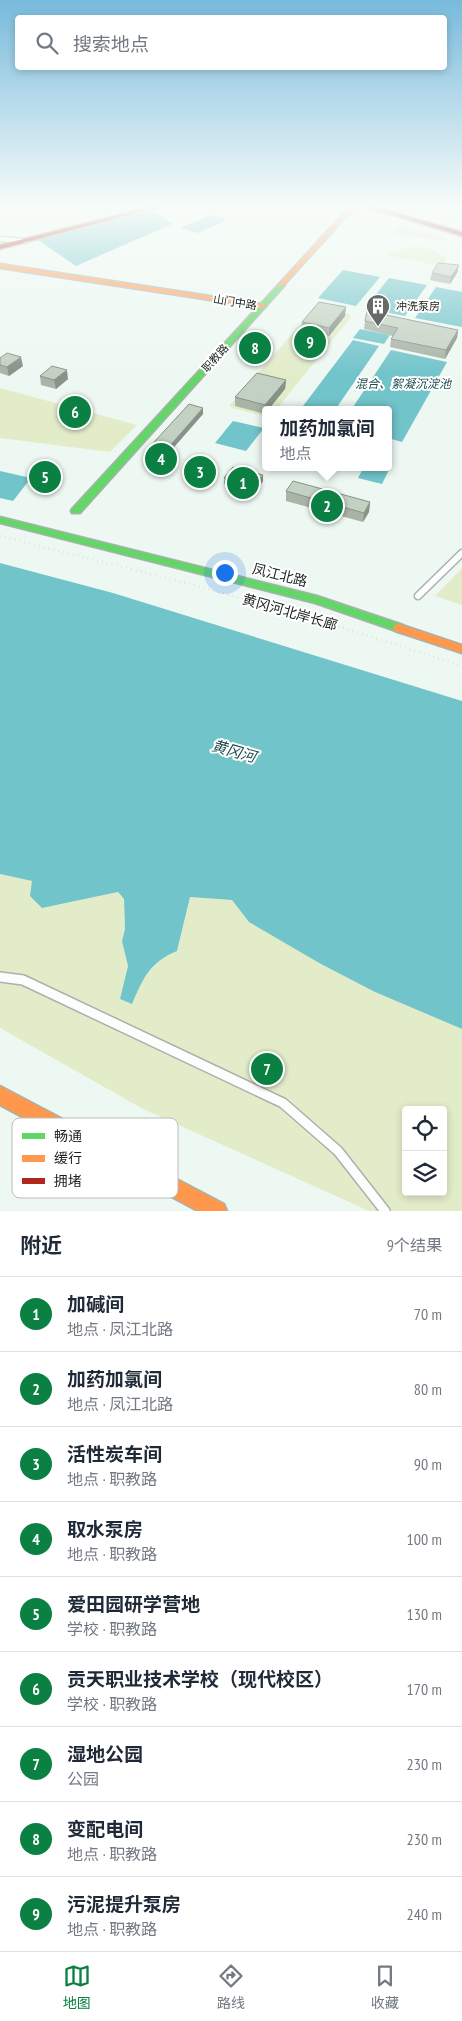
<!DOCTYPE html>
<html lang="zh">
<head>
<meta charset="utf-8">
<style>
  :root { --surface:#fff; --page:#f6f6f7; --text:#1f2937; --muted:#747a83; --line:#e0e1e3; --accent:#0b8043 }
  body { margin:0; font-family:"PT Sans Narrow","Noto Sans SC",sans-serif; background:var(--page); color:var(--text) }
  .controls { position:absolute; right:15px; bottom:15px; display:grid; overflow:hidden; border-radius:5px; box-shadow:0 2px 8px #0003 }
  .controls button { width:45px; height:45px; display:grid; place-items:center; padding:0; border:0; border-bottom:1px solid var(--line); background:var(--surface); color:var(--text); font:25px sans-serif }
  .you { position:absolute; left:224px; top:572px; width:18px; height:18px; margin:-12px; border:4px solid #fff; border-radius:50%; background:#1a73e8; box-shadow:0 0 0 8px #1a73e833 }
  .badge { display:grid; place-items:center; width:32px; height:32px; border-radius:50%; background:var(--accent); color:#fff; font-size:16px; font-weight:700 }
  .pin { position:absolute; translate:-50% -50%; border:2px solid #fff; box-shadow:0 1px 5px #0006 }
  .popup { position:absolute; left:262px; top:406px; width:130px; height:65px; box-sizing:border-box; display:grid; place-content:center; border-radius:5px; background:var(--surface); filter:drop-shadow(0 1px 4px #0005); font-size:16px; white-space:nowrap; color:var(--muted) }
  .popup b { font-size:19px; color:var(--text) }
  .popup::after { content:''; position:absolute; left:50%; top:100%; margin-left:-10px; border:10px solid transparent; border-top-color:var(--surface) }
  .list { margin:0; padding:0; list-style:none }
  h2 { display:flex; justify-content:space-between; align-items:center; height:65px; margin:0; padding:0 20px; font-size:21px }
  h2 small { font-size:16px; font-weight:400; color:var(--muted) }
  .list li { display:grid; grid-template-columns:32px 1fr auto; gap:15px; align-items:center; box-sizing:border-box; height:75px; padding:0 20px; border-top:1px solid var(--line) }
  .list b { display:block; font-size:19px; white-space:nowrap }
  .list p { margin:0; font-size:16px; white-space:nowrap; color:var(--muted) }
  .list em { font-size:16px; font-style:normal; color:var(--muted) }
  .icon { flex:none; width:28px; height:28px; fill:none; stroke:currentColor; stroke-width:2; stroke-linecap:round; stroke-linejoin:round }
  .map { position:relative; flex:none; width:462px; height:1211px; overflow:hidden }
  .search { position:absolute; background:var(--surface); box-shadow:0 2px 8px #0003; left:15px; right:15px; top:15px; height:55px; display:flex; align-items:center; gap:12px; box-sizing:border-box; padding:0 18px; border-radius:5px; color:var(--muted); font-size:19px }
  .sheet { height:740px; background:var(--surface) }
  nav { display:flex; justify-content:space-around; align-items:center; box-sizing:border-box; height:70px; border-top:1px solid var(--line); background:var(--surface); font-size:14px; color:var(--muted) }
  nav a { display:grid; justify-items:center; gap:2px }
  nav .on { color:var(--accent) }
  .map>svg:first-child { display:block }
</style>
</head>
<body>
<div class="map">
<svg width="462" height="1211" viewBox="0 0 462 1211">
  <rect width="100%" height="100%" fill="#eef8f2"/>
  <path fill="#e2ecc9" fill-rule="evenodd" d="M399,225L449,239L439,241L392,233Z
    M409,247H425L446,257V260L442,266L387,255Z
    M321,308L349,314L351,317L276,410H266L264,416L232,408L230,405L314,309Z
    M0,388L137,425L110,452L0,438Z
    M462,568V605L435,596Z
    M0,874L32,881L42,908L118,892L124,899L125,930L122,941L128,966L120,999L132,1004C144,977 149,963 177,951L190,897L232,900L249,922L375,992L462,1029V1211H369L143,1109L0,1028ZM406,1110H443V1192H406Z"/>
  <path fill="#71c4ca" d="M152,210L172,224L76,266L38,240Z
    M211,215L227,220L198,233L180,228Z
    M343,270L380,277L356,306L318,298Z
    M389,278L427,285L405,316L365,308Z
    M436,287L462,292V327L415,318Z
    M360,329L390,335L384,344L353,338Z
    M353,340L379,346L335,410H300Z
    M391,350L447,362L402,442L388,438V410H351Z
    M233,421L264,428L246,451L215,443Z
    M391,466L382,484L358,478L364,467Z
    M0,471L31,478L13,501L0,498Z
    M0,563L113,593L462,701V1029L375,992L321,964L249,922L232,900L190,897L177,951C149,963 144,977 132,1004L120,999L128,966L122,941L125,929L124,899L118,892L42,908L30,896L32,881L0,874Z"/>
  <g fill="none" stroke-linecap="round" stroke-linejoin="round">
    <g stroke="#aab1ad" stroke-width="9">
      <path id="lane-far1" d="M418,596L462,553"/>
    </g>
    <g stroke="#aab1ad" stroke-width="12">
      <path id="lane" d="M0,977L23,980L283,1103L338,1151L385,1211"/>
    </g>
    <g stroke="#aab1ad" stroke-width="3">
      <path id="street" d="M0,237L26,239L30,241L26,243L0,241Z"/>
    </g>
    <g stroke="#aab1ad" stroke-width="3">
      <path id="fast" d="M279,284L285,285L80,513H72L71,511L72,509Z
        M0,517L317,596L403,625L405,628L399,632L315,603L0,523Z"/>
    </g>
    <g stroke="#aab1ad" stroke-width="3">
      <path id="slow" d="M350,206H356L283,286H279V284Z
        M0,264L262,304L266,306L262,308L0,268Z
        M399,624L462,645V653L395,631L393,628L395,625Z
        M0,1086L224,1204L227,1211H198L0,1105Z"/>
    </g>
    <g stroke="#aab1ad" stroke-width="3">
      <path id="jam" d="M153,206H163L0,249V245Z
        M363,206H372L462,232V236Z"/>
    </g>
    <path stroke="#e0e3e1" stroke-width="2.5" stroke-dasharray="1 4" stroke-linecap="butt" d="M0,536L194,585L322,621L462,666"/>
    <use href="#lane-far1" stroke="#fcfefd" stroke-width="6"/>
    <use href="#lane" stroke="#fcfefd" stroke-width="9"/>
    <use href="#street" fill="#fcfefd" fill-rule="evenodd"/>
    <use href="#fast" fill="#63d668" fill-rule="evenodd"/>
    <use href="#slow" fill="#ff974d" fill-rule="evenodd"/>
    <use href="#jam" fill="#b3261e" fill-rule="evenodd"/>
  </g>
  <path fill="#a8b4a7" d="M459,265L457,273L450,284L430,280L432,273Z
    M345,316L329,336L301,331L302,322Z
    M365,321L458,330L457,338L445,359L390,347L391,339L393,336L364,329Z
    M266,339V345L258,354L243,351V345Z
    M0,358L23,366L9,376L0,373Z
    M40,376L68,379L56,389L41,385Z
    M286,380L285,389L268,410H266V413L265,414L235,406V397Z
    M203,408V414L160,463L145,459L144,453Z
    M263,475V481L255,493L224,484V478Z
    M286,491L370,502L369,512L363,522L286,501Z"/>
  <path fill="#889288" d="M459,265L457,273L450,284L451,277Z
    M346,307L345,316L329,336V328Z
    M458,330L457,338L445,359L446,350Z
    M266,339V345L258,354V348Z
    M21,357L23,366L9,376L7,367Z
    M67,370L68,379L56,389L54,380Z
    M286,380L285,389L268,410H266V413L265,414V405Z
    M203,408V414L160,463V457Z
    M263,475V481L255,493V486Z
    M370,502L369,512L363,522L364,513Z"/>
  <path fill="#c3d1c2" stroke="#889288" d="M438,263L459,265L451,277L432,273Z
    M319,302L346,307L329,328L302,322Z
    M367,311L458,330L446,350L391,339L398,328L365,321Z
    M252,336L266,339L258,348L243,345Z
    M7,353L21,357L7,367L0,365V358Z
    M52,366L67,370L54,380L40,376Z
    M257,373L286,380L265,405L235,397Z
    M189,404L203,408L160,457L144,453Z
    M233,467L263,475L255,486L224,478Z
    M293,481L370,502L364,513L286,491Z"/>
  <linearGradient id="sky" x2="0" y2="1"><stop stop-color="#78badc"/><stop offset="0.55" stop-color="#f7fcf9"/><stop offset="1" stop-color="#f7fcf9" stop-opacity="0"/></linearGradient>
  <rect width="462" height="375" fill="url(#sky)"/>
  <defs>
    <g id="building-pin" transform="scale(1.25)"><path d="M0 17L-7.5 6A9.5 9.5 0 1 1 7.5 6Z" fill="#656c68" stroke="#fff"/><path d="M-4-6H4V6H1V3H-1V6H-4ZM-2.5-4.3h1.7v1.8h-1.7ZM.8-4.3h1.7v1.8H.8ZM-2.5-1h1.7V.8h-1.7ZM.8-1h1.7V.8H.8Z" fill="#fff"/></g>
  </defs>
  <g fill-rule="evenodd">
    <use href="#building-pin" x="378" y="306"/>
  </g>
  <g text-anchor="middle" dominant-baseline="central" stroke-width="4" stroke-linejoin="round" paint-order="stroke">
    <g font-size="11" fill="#1b211d" stroke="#fff">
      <text transform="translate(235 302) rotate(9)">山门中路</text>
      <text transform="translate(215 358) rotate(-48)">职教路</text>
    </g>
    <g font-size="11" fill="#1b211d" stroke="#fff" text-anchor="start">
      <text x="396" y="306">冲洗泵房</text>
    </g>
    <g font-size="12" font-style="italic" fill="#1a4b4f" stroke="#fff">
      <text x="403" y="383">混合、絮凝沉淀池</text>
    </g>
    <g font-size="14" fill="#1b211d" stroke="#fff">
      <text transform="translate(280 575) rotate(14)">凤江北路</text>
      <text transform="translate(290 612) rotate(16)">黄冈河北岸长廊</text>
    </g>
    <g font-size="15" font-style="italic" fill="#1a4b4f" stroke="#fff">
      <text transform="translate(234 751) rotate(16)">黄冈河</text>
    </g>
  </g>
  <rect x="12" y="1118" width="166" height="80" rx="8" fill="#fff" stroke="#bbbcbb" stroke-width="1"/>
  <rect x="22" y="1133" width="23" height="6" fill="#63d668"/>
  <rect x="22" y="1155" width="23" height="7" fill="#ff974d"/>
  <rect x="22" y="1178" width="23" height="6" fill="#b3261e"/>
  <g font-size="14" fill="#1b211d">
    <text x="54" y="1141">畅通</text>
    <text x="54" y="1163">缓行</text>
    <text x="54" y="1186">拥堵</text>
  </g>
</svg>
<div class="controls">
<button><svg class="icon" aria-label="locate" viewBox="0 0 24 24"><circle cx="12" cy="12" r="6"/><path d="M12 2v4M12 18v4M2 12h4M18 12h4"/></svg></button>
<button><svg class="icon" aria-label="layers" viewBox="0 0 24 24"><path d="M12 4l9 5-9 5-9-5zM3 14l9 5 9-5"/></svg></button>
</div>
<div class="you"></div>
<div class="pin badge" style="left:243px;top:483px">1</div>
<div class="pin badge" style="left:327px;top:506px">2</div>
<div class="popup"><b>加药加氯间</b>地点</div>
<div class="pin badge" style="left:200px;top:472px">3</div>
<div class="pin badge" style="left:161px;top:459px">4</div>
<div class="pin badge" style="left:45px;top:477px">5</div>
<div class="pin badge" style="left:75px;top:412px">6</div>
<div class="pin badge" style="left:267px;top:1069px">7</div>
<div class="pin badge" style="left:255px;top:348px">8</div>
<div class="pin badge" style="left:310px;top:342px">9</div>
<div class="search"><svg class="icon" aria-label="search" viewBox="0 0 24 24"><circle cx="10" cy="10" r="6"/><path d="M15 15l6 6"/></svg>搜索地点</div>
</div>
<section class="sheet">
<h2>附近<small>9个结果</small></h2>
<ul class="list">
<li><span class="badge">1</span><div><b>加碱间</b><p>地点 · 凤江北路</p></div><em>70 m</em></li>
<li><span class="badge">2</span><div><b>加药加氯间</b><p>地点 · 凤江北路</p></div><em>80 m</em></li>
<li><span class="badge">3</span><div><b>活性炭车间</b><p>地点 · 职教路</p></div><em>90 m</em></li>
<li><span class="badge">4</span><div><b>取水泵房</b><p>地点 · 职教路</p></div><em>100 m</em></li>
<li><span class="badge">5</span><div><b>爱田园研学营地</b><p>学校 · 职教路</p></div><em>130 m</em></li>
<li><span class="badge">6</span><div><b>贡天职业技术学校（现代校区）</b><p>学校 · 职教路</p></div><em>170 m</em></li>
<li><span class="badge">7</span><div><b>湿地公园</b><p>公园</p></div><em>230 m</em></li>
<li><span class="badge">8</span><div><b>变配电间</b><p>地点 · 职教路</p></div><em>230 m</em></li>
<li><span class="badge">9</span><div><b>污泥提升泵房</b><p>地点 · 职教路</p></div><em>240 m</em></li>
</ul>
</section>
<nav>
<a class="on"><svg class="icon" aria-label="map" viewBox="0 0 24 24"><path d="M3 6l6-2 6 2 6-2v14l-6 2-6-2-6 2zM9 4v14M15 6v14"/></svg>地图</a>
<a><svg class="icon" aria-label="directions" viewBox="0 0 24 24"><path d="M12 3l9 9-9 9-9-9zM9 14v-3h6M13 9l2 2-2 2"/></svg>路线</a>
<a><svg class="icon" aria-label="saved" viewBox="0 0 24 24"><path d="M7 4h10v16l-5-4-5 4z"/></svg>收藏</a>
</nav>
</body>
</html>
